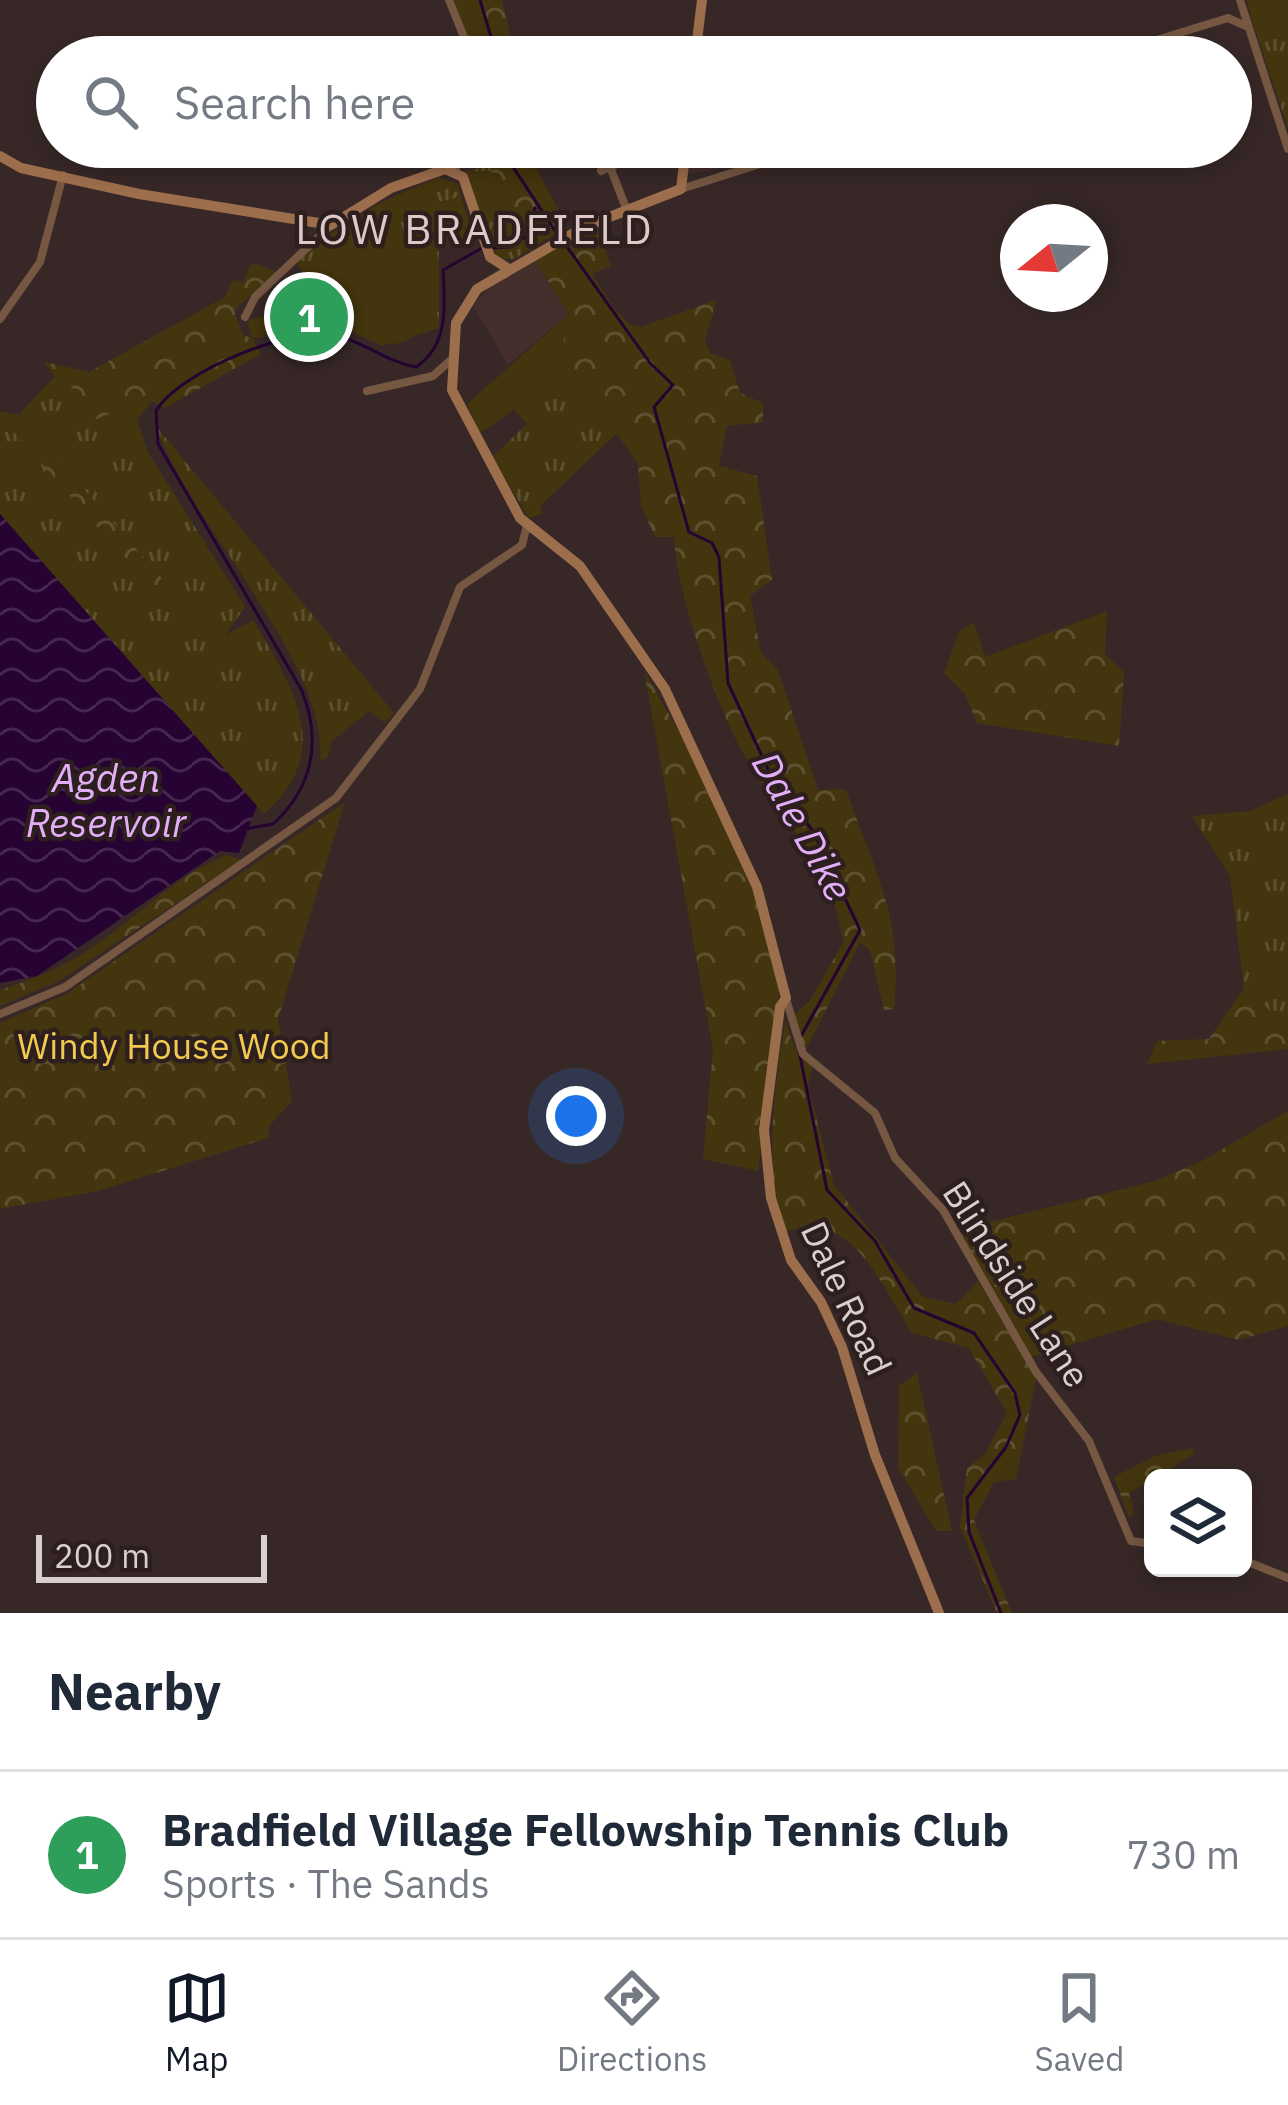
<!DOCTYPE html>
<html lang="en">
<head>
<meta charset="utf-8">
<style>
  :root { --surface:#fff; --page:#f6f6f7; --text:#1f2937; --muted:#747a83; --line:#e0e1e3; --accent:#111827 }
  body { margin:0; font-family:"IBM Plex Sans",sans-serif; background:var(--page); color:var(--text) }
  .controls { position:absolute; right:36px; bottom:36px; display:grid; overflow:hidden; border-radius:18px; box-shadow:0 6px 18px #0003 }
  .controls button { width:108px; height:108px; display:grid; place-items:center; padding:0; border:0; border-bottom:3px solid var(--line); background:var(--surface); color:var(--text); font:60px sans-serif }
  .compass { position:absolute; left:1000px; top:204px; width:108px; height:108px; border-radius:50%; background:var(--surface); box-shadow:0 6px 18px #0003; rotate:252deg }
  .scale { position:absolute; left:36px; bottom:30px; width:231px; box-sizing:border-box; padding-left:12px; border:6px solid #dacfcf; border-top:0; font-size:33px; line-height:42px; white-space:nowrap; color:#dacfcf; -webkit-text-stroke:9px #2d1f1e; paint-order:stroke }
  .you { position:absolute; left:576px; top:1116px; width:42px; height:42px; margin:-30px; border:9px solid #fff; border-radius:50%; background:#1a73e8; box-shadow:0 0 0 18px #1a73e833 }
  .badge { display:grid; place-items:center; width:78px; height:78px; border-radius:50%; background:var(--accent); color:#fff; font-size:39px; font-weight:700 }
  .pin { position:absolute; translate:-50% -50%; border:6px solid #fff; box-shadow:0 3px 12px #0006 }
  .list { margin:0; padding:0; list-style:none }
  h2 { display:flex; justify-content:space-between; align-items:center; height:156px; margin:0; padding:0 48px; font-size:51px }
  h2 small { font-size:39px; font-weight:400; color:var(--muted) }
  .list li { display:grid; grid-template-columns:78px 1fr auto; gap:36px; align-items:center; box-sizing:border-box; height:168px; padding:0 48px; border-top:3px solid var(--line) }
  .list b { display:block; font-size:45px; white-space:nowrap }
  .list p { margin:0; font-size:39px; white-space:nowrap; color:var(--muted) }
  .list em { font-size:39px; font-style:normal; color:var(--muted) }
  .icon { flex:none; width:66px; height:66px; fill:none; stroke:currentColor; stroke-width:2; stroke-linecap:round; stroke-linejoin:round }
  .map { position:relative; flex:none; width:1288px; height:1613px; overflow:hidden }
  .search { position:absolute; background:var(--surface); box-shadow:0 6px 18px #0003; left:36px; right:36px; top:36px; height:132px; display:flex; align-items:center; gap:30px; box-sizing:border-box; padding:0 42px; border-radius:66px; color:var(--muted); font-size:45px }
  .sheet { height:324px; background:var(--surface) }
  nav { display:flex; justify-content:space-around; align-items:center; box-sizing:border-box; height:168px; border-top:3px solid var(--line); background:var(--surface); font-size:33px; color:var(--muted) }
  nav a { display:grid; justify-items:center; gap:6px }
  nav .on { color:var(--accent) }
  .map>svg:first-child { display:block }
</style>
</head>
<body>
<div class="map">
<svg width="1288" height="1613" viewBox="0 0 1288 1613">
  <defs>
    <pattern id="grass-tufts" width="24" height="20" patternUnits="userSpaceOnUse" patternTransform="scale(3)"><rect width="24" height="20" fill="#43350d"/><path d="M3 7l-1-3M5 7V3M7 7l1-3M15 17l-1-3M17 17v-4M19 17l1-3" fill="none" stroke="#5e512f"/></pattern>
    <pattern id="forest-crowns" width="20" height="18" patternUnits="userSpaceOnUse" patternTransform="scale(3)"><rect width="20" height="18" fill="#43350d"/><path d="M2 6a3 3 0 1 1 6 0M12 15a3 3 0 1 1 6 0" fill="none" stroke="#5e512f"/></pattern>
    <pattern id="water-waves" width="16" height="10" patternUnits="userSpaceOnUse" patternTransform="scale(3)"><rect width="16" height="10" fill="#260332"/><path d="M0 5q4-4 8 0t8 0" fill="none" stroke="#45274f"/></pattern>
  </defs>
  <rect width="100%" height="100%" fill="#372827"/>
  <path fill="#442e2c" d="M690,147H757L760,159L687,175Z
    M535,261L569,314L508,365L473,306L490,286Z"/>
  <path fill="url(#grass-tufts)" d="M1247,0H1288V128L1251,18Z
    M490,166L502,213L490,231L495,241L537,230L545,240L514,259H500L490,249L466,171Z
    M439,177L458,184L461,196L419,209L431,247L439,245V328L382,346L349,330L252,338L248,321L274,314L310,283L295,261L299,253L382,202Z
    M561,352L617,433L540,506L543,514L529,518L492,457L527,424Z
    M54,377L74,389L62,419L114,412L137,420L148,452L245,607L225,635L253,620C291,686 337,750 264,814L0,514V428L14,432L180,600L19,415Z
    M156,426L394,713L385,723L369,711L331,742L328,757L320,761C330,664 188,522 156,426Z
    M1288,794V1026L1244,988L1230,876L1192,816L1250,811Z"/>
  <path fill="url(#forest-crowns)" d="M453,0H502L513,47L474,52Z
    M485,147H525L568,228L545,240L536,230L495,241L490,232L502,212Z
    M596,225L611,266L592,274L613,307L629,324L641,327L716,300L705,341L710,353L730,360L740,393L763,403V422L727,426L719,466L757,476L772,580L750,596L761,653L778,670L818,790L844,789L848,795C877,878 903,917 894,1009L884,1010L870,950L860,943L805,1051L794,1015L810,1000L844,941C838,921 835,897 825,879C802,836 767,798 744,755C715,701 677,595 674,537H655L641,506L638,464L561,352L569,314L535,261Z
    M257,264L276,272L234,311L243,335L252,338L261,354L165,408L152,401L137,420L114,412L65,432L62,419L74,389L54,376L44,362L89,372L225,297L233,280L244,282L250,265Z
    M0,411L19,415L181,600L173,613L14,432L0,428Z
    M1107,611L1105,655L1124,672L1119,746L977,723L965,694L944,673L959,632L974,622L985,657Z
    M644,671L691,753L753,890L780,979L758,1171L703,1159L713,1049Z
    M345,802L278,1019L292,1101L269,1126L268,1138L98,1191L0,1209V1023L68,993Z
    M227,855L241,860L59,981L0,1006V990C34,979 64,967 94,946C139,916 176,875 227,855Z
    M1244,988L1288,1026V1049L1147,1064L1157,1041L1209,1039Z
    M785,1021L794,1047L813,1067L808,1086L834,1185L923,1297L956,1304L978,1281L1036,1379L1016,1479L994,1482L974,1520L1012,1613H997L960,1527L967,1468L985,1454L1007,1413L969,1348L912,1333C881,1286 852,1206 785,1232C763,1154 774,1099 785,1021Z
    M1288,1111V1326L1239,1340L1157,1319L1030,1357L962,1240V1229L1155,1181L1202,1161Z
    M917,1373L952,1531H936L898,1468L899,1386Z
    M1192,1448L1194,1454L1129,1493L1134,1512L1129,1518L1114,1477L1155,1456Z"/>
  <path fill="#43350d" d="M461,196L473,235L430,247L419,209Z
    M373,230L419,245C475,335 363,395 327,284L345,243Z
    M289,310L328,311L327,332L288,331L252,338L248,320L283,311L288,328Z
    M569,314L561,352L527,424L514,410L480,433L467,404Z"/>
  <path fill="url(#water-waves)" d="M0,514L257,806L239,853L220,851L37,976L0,983Z"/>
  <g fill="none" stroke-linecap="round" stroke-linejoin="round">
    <path stroke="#260332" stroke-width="3" d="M480,0L497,57
      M500,147L559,237
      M565,244L650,363L673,385L654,407L689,532L712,543L719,557L728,683L774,782L813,831L860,930L801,1036
      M491,248L509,247L527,236L535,208
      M245,829L273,824C314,787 322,738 301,689L158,444L156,411C178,372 295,324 338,336C366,343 387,362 416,367C449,345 445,306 443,270L482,248
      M799,1051L827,1190L875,1241L914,1308L974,1333L1015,1393L1020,1415L1006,1447L967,1498L969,1532L1001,1613"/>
    <path stroke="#755742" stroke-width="8" d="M449,0L472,57
      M1240,0L1288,149
      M1101,57L1228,18L1246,26
      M610,167L627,160
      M455,171L463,147
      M601,171L610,167L626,208
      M681,189L814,147
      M245,317L255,297L330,226
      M0,319L40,262L63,175
      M367,391L433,376L452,359
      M786,999L803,1054L875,1113L895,1158L943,1210L1036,1372L1089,1441L1131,1541L1153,1544
      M0,1014L65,987L336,798L420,689L460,587L522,545L527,525
      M1243,1560L1288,1578"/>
    <path stroke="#9d6e4c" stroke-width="10" d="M695,57L702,0
      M686,147L681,189L584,227L477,289L456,323L452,390L520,518L580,566L665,689L757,887L786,998L780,1007L764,1130L771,1198L791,1260L821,1302L842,1347L875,1455L939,1613
      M0,156L21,168L139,194L331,225L391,188L445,169L463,177L490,257L509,269"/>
  </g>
  <g text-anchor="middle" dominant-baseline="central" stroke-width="9" stroke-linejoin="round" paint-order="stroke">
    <g font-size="36" fill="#f2ca51" stroke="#2d1f1e">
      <text x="174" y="1045">Windy House Wood</text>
    </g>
    <g font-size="36" fill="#dacfcf" stroke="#2d1f1e">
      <text transform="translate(1017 1284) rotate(57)">Blindside Lane</text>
      <text transform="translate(847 1298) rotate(65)">Dale Road</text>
    </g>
    <g font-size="39" font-style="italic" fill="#e2aef8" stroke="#2d1f1e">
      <text x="106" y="777">Agden<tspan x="106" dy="45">Reservoir</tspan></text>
      <text transform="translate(803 826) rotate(61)">Dale Dike</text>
    </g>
    <g font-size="42" letter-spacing="3" fill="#ddc9c7" stroke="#2d1f1e">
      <text x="475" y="228">LOW BRADFIELD</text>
    </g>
  </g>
</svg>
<div class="controls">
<button><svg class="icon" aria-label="layers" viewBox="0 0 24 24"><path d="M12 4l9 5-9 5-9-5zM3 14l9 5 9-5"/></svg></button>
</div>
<svg class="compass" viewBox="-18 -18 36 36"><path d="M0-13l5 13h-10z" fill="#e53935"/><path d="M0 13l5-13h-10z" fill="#747a83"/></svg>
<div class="scale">200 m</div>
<div class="you"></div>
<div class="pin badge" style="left:309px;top:317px;background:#2e9e5b">1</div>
<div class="search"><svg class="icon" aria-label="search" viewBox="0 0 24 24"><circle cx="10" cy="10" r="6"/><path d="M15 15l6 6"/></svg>Search here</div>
</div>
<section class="sheet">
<h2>Nearby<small></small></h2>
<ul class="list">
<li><span class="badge" style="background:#2e9e5b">1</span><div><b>Bradfield Village Fellowship Tennis Club</b><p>Sports · The Sands</p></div><em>730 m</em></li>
</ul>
</section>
<nav>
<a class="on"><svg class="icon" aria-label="map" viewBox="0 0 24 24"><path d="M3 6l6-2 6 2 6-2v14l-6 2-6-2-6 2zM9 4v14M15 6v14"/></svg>Map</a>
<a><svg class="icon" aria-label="directions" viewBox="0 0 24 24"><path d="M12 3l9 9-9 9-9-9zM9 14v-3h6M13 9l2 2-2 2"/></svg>Directions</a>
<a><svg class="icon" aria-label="saved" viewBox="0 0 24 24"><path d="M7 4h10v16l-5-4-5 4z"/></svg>Saved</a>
</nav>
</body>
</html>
